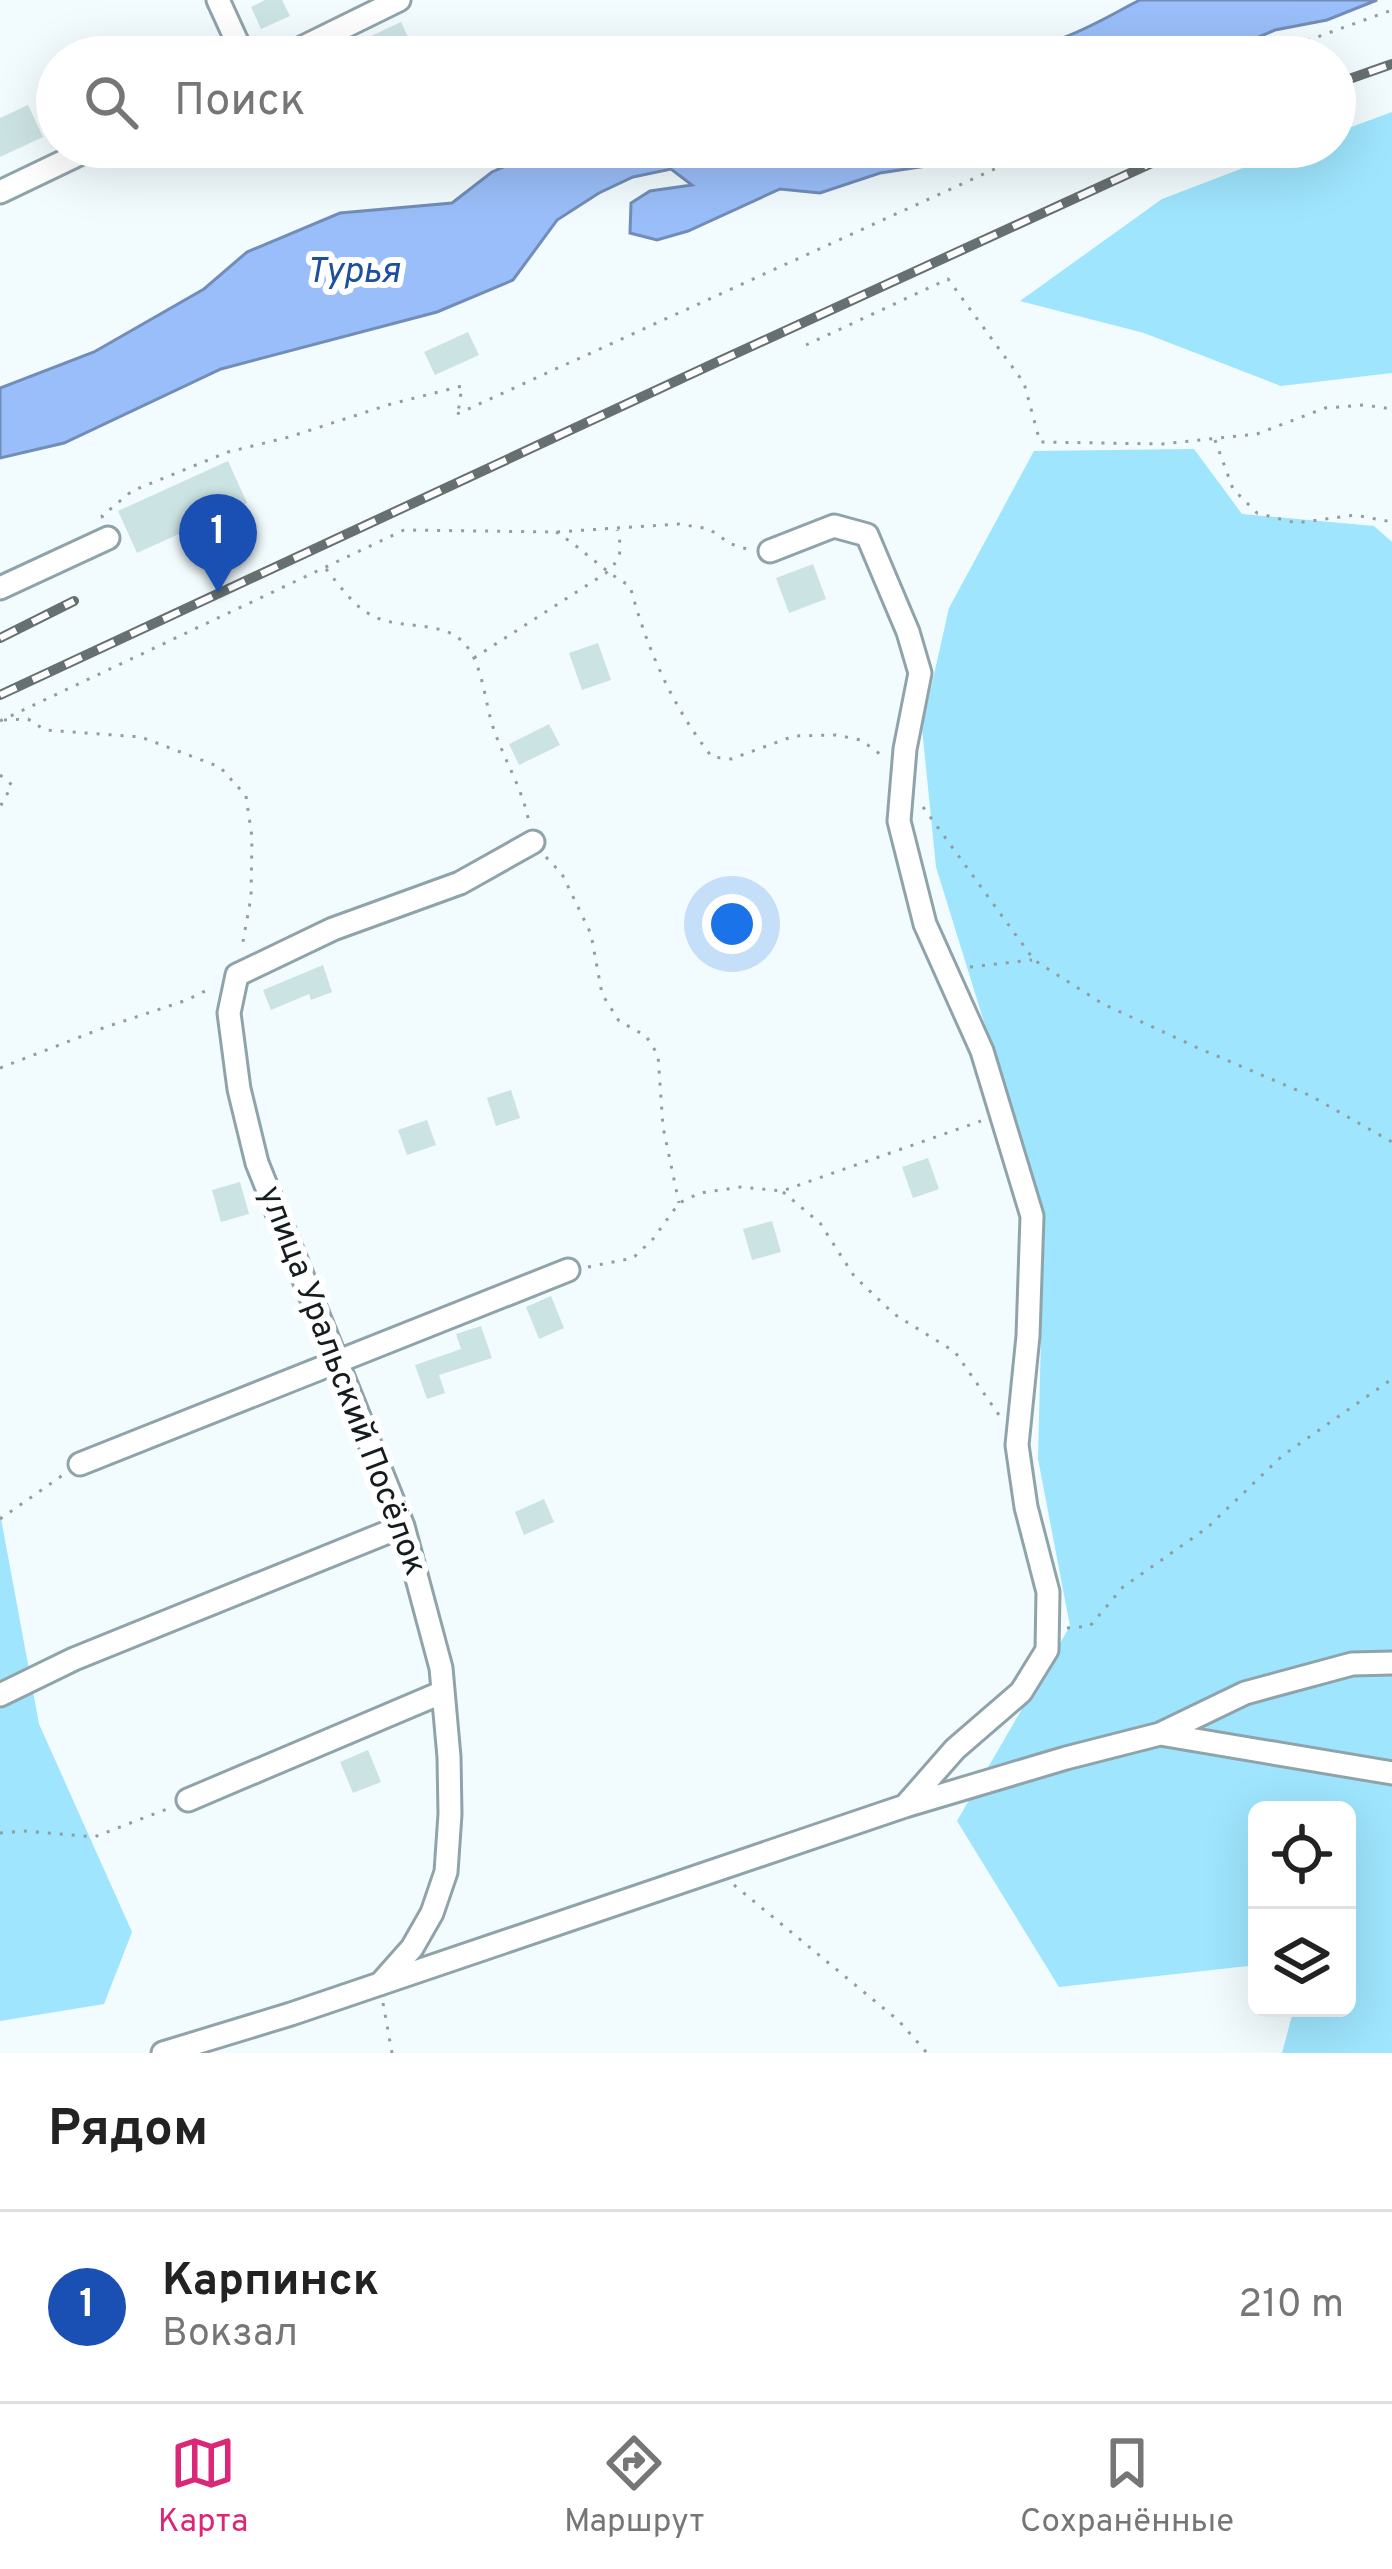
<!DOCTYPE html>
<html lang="ru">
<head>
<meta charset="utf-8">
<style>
  :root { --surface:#fff; --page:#f2f2f2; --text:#222; --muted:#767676; --line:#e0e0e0; --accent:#db2777 }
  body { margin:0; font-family:Overpass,sans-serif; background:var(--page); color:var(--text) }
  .controls { position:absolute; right:36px; bottom:36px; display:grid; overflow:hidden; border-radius:18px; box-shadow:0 12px 48px #0002 }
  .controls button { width:108px; height:108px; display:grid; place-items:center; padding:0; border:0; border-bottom:3px solid var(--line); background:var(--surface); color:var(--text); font:60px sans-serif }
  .you { position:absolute; left:732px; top:924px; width:42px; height:42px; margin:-30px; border:9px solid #fff; border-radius:50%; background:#1a73e8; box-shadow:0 0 0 18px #1a73e833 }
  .badge { display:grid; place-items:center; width:78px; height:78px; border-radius:50%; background:var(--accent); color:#fff; font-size:39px; font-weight:700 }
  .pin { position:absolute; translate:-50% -99px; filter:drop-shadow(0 3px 6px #0008) }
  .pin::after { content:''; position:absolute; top:63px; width:42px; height:36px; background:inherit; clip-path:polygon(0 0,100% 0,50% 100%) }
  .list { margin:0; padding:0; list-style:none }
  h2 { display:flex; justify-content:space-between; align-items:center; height:156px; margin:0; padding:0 48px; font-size:51px }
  h2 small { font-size:39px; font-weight:400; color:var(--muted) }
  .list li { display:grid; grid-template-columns:78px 1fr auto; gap:36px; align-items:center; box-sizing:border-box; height:192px; padding:0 48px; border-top:3px solid var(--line) }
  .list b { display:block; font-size:45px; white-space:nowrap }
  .list p { margin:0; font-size:39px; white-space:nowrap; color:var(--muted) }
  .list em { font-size:39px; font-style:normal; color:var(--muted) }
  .icon { flex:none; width:66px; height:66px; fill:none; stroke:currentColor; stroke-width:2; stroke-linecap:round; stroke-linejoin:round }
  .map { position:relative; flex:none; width:1392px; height:2053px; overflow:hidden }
  .search { position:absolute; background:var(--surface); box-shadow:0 12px 48px #0002; left:36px; right:36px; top:36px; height:132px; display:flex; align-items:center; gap:30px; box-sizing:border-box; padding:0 42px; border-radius:66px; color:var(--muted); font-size:45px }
  .sheet { height:348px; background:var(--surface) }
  nav { display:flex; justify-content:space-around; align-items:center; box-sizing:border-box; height:168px; border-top:3px solid var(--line); background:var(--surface); font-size:33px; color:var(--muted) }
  nav a { display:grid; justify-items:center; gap:6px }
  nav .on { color:var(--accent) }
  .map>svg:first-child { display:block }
</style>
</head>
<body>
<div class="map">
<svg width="1392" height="2053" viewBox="0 0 1392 2053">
  <rect width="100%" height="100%" fill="#f2fbfe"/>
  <path fill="#9ee5fd" d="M1392,112V373L1281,386L1144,333L1020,301L1162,199L1298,147H1335V133Z
    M1194,449L1242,514L1374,526L1392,542V2053H1282L1294,2008H1347V1810H1257V1965L1059,1987L957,1821L1070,1626L1038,1459L1044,1216L936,867L922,728L949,608L1034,451Z
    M0,1513L39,1724L132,1932L104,2004L0,2021Z"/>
  <path fill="#9abef9" stroke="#728db7" stroke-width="3" d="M1140,0H1377L1327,20L1275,30L1211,57H982C1006,46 1034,47 1059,39C1087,30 1114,13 1140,0Z
    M549,147H1017L973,159L880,173L820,193L780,189L688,231L657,240L630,233L631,203L650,191L692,185L671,169L633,177L599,193L557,220L513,280L437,312L221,369L64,443L0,458V388L94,352L204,289L247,252L340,213L452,203L492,172Z"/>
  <path fill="#cce3e4" d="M265,0H282L290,16L261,29L251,7Z
    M401,22L417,57H376L367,38Z
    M28,105L43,137L0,157V118Z
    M468,332L479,355L435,375L424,352Z
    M228,461L247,503L137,553L118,511Z
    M813,564L826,599L789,613L776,578Z
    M598,643L611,680L582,690L569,653Z
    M549,724L560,745L519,765L509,744Z
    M323,965L332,992L311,1000L309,994L271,1010L263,990Z
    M511,1090L520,1118L496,1126L487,1098Z
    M427,1120L436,1145L407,1155L398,1130Z
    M928,1158L939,1189L913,1198L902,1167Z
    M240,1182L249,1214L221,1222L212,1190Z
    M772,1221L781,1252L752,1260L743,1229Z
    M551,1296L564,1328L539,1339L526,1307Z
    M481,1326L492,1358L439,1375L445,1393L427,1399L415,1365L461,1349L456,1334Z
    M544,1499L554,1522L524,1535L515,1512Z
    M368,1750L381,1782L353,1793L340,1762Z"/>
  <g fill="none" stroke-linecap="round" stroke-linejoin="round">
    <g stroke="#8fa3aa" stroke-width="27">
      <path id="street" d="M218,0L244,57
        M283,57L399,0
        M0,192L94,147
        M770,551L834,526L867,535L908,632L920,673L905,749L899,821L925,924L982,1051L1032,1216L1028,1336L1017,1445L1026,1507L1048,1592L1047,1650L1021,1692L955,1749L905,1806
        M0,588L108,538
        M80,1464L568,1270
        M0,1695L74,1659L403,1526
        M1160,1734L1245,1693L1352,1664L1392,1663
        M188,1800L443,1692
        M380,1984L412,1948L432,1913L446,1872L450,1814L449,1757L441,1668L403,1526L257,1163L239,1089L229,1013L237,975L333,929L460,883L533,842
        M163,2053L291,2014L905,1806L1066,1758L1160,1734L1392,1773"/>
    </g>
    <path stroke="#939c9e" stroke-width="3" stroke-dasharray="3 9" stroke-linecap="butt" d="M1262,57L1392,10
      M806,345L948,279L1024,383L1040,442L1162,444L1257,434L1325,408L1364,405L1392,409
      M457,414L1043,147
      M1215,440L1233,489L1257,513L1296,523L1355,515L1392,522
      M103,518L102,516L132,491L228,452L289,437L391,404L462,386L458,413
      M556,532C582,548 603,571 630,586C647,649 672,706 712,757L731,759L794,736L836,735L861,740L884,757
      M326,569C342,588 355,610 380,619C404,628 440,622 461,640C483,660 484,700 493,727C504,760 523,789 529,823
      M474,658L606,573C621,559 623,550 617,530
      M4,720L28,719L45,730L141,737L220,767L246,796L252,837L251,897L242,947
      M0,721L404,530L556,532L679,524L709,529L731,544L750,550
      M0,775L12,785L0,807
      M923,807L1034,960L1103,1004L1198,1048L1311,1096L1392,1142
      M546,857L562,874L591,934L602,994L619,1021L646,1036L658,1055L663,1127L679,1203
      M970,967L1032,960
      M0,1068L103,1028L187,1000L211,988
      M783,1192L820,1223L854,1276L894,1314L955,1352L999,1415
      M588,1267L633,1258L653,1239L679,1203L700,1193L741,1187L782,1191L981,1121
      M0,1519L63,1475
      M1067,1628L1090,1626L1123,1587L1207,1528L1282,1456L1392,1379
      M0,1833L24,1831L94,1837L167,1809
      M734,1885L899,2021L927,2053
      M383,2003L392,2053"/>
    <use href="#street" stroke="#fff" stroke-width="21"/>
    <g stroke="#666f71" stroke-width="10">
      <path id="rail" d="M1335,84L1392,64
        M0,638L74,601
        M0,695L717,362L1187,147"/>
    </g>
    <use href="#rail" stroke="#fff" stroke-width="6" stroke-dasharray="18" stroke-linecap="butt"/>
  </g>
  <g text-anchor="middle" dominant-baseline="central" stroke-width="12" stroke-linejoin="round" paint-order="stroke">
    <g font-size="33" fill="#141c1e" stroke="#fff">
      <text transform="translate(341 1381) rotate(69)">улица Уральский Посёлок</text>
    </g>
    <g font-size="36" font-style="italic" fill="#1c4fa2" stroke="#fff">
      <text x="353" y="273">Турья</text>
    </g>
  </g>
</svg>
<div class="controls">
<button><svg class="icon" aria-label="locate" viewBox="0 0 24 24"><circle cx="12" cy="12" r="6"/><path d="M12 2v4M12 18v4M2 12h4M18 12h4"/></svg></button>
<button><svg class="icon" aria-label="layers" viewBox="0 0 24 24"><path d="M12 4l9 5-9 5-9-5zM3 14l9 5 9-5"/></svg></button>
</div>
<div class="you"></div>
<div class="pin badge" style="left:218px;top:593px;background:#1a4fb4">1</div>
<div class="search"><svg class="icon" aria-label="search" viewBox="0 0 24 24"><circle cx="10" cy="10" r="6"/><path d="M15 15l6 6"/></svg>Поиск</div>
</div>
<section class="sheet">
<h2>Рядом<small></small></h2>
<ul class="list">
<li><span class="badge" style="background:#1a4fb4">1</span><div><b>Карпинск</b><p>Вокзал</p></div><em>210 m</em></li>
</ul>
</section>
<nav>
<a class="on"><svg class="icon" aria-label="map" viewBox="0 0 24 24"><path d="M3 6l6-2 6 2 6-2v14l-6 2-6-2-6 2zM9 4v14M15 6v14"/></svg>Карта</a>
<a><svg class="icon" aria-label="directions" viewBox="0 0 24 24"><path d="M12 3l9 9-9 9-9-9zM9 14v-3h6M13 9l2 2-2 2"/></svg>Маршрут</a>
<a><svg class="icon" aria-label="saved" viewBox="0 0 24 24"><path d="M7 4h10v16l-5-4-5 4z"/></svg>Сохранённые</a>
</nav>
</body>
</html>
